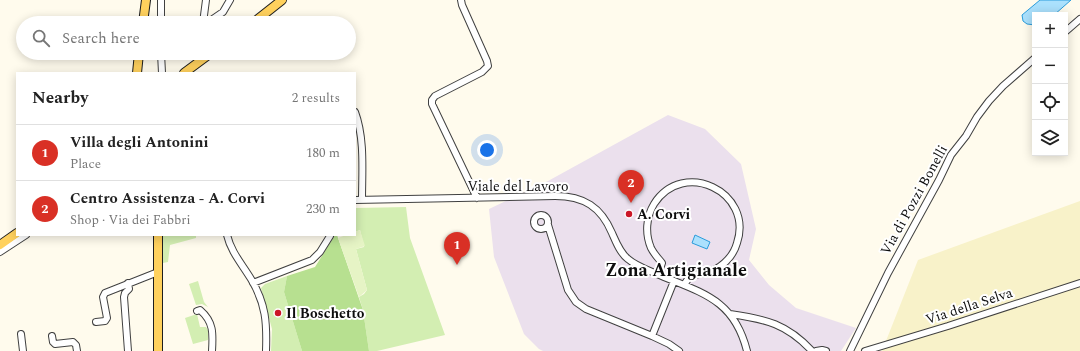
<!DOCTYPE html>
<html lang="en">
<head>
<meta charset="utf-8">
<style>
  :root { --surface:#fff; --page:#f2f2f2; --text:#222; --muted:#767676; --line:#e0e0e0; --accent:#d93025 }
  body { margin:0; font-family:Spectral,serif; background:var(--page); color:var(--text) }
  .controls { position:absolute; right:12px; top:12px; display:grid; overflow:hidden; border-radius:0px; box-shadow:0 2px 10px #0003 }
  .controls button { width:36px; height:36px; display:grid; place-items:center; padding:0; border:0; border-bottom:1px solid var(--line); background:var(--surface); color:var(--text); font:20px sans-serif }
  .you { position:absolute; left:487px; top:150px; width:14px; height:14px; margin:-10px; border:3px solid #fff; border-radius:50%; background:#1a73e8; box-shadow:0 0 0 6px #1a73e833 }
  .badge { display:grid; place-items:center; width:26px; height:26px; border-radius:50%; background:var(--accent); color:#fff; font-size:13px; font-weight:700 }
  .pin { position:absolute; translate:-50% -33px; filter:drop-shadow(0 1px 2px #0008) }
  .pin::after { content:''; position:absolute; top:21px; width:14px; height:12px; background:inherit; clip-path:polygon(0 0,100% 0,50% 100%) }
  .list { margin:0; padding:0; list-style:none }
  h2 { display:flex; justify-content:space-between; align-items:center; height:52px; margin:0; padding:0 16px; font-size:17px }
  h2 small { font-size:13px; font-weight:400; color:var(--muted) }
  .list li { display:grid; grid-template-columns:26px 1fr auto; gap:12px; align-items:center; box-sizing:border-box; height:56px; padding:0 16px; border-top:1px solid var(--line) }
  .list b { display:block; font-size:15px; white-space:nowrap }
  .list p { margin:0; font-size:13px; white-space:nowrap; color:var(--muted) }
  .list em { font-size:13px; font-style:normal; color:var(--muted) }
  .icon { flex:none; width:22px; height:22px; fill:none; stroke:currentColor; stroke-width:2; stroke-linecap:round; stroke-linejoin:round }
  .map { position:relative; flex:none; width:1080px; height:351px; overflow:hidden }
  .search { position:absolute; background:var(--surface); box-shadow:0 2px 10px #0003; left:16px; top:16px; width:340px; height:44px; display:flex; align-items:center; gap:10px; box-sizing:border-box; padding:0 14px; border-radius:22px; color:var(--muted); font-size:15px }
  .panel { position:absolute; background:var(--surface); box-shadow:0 2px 10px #0003; left:16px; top:72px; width:340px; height:164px; border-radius:0px }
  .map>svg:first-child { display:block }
</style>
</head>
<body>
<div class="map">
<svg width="1080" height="351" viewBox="0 0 1080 351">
  <rect width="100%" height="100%" fill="#fffbed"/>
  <path fill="#ebe0ed" d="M668,115L705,129L741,164L756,229L749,260L769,285L796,308L856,328L841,351H543L539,349L524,334L494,257L489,209L548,181Z"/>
  <path fill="#f8f2c9" d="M1080,201V351H882L918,260Z"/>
  <path fill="#d3eeb2" d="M406,207L410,238L445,335L377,351H369L363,310L359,297L364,294L367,290L356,249L364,247L360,230L355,232V208Z
    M162,235H196V238L170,245L168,262L163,263Z
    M287,276L284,292L302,351H271L272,329L261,288L265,284Z
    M198,281L204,302L208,307L202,304L196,305L189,284Z
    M197,314L200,327H206L208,330V340L193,344L185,318Z"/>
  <path fill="#b7e090" d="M335,235H337L363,310L369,351H302L284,292L287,276L315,267Z"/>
  <path fill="#e6f4c5" d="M360,230L365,246L356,249L367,290L359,297L338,238L346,235H355V232Z"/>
  <path fill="#abe1fd" stroke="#2b9cdb" d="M1040,0H1071L1054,15H1035V25L1027,24L1023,21L1022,15Z
    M695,235L710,242L707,249L692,243Z"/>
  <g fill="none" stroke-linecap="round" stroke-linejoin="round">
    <g stroke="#404040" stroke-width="8">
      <path id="minor" d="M161,0V23
        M461,0L462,5L487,61L488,66L482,72L435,96L432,100V104L477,198
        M203,23L206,0
        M207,23L223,12L230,0
        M1065,32L1080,19
        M161,53L162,73
        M355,112C365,139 362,171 362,200
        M355,200L555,196C584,196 601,207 612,233C616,242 620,253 628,259C636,266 648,270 657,274C702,293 734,299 747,351
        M534 222a7 7 0 1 1 14 0a7 7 0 1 1-14 0Z
        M548,225L568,290L576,302L586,309L652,336L669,344L679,351
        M227,235C231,252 242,264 251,279C266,304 267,323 266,351
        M0,252L26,235
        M658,274L662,263C658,258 654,254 651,248C645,234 646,217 654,204C683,158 754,192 737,243C734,254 726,263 716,269C708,274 699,273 690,276L684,285
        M253,283L312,260L320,252L330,236
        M197,311L200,310C214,322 213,334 212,351
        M730,314C766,319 787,324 812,351
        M96,322L105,321L107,318L103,297L105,293L158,272
        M21,334L23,351
        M52,336L53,342L55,344L73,342L76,345L77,351
        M652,336L674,281
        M128,351L124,297L125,293L129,289L128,283
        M816,351L822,350L826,351
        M850,351L888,273L939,180L951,155L966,136L977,117L989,101L1003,86L1035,58
        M865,351L948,326L1080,283"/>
    </g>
    <g stroke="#1e1e1e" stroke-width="10">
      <path id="major" d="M143,23L146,0
        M253,23L282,0
        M137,73L139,53
        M184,73L211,53
        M158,235V351
        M0,245L17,233"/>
    </g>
    <use href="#minor" stroke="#fff" stroke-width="6"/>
    <use href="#major" stroke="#ffd15d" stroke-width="8"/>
  </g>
  <g fill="#cb1727" stroke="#fff" stroke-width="1.5">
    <circle cx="629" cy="214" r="4"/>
    <circle cx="278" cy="313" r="4"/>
  </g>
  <g text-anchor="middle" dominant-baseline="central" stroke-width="4" stroke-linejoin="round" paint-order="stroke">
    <g font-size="14" fill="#0d0d0d" stroke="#fff">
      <text x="518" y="186">Viale del Lavoro</text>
      <text transform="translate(914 200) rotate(-61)">Via di Pozzi Bonelli</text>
      <text transform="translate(969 306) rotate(-18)">Via della Selva</text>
    </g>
    <g font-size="14" font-weight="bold" fill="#0d0d0d" stroke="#fff" text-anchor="start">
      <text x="637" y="214">A. Corvi</text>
      <text x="286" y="313">Il Boschetto</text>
    </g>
    <g font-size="18" font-weight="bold" fill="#0d0d0d" stroke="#fff">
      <text x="676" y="270">Zona Artigianale</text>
    </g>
  </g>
</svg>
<div class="controls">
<button>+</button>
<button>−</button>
<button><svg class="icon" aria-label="locate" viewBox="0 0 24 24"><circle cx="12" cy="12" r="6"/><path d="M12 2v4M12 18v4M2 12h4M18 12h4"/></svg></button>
<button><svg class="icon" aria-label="layers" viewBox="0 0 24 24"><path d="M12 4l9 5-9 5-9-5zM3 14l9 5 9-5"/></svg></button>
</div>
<div class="you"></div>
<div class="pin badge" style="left:457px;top:265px">1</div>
<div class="pin badge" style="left:631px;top:203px">2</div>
<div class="search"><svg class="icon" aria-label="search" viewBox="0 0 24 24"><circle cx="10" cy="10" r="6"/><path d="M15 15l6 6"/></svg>Search here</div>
<section class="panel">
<h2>Nearby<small>2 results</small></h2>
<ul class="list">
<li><span class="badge">1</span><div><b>Villa degli Antonini</b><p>Place</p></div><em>180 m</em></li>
<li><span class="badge">2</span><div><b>Centro Assistenza - A. Corvi</b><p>Shop · Via dei Fabbri</p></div><em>230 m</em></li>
</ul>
</section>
</div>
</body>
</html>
